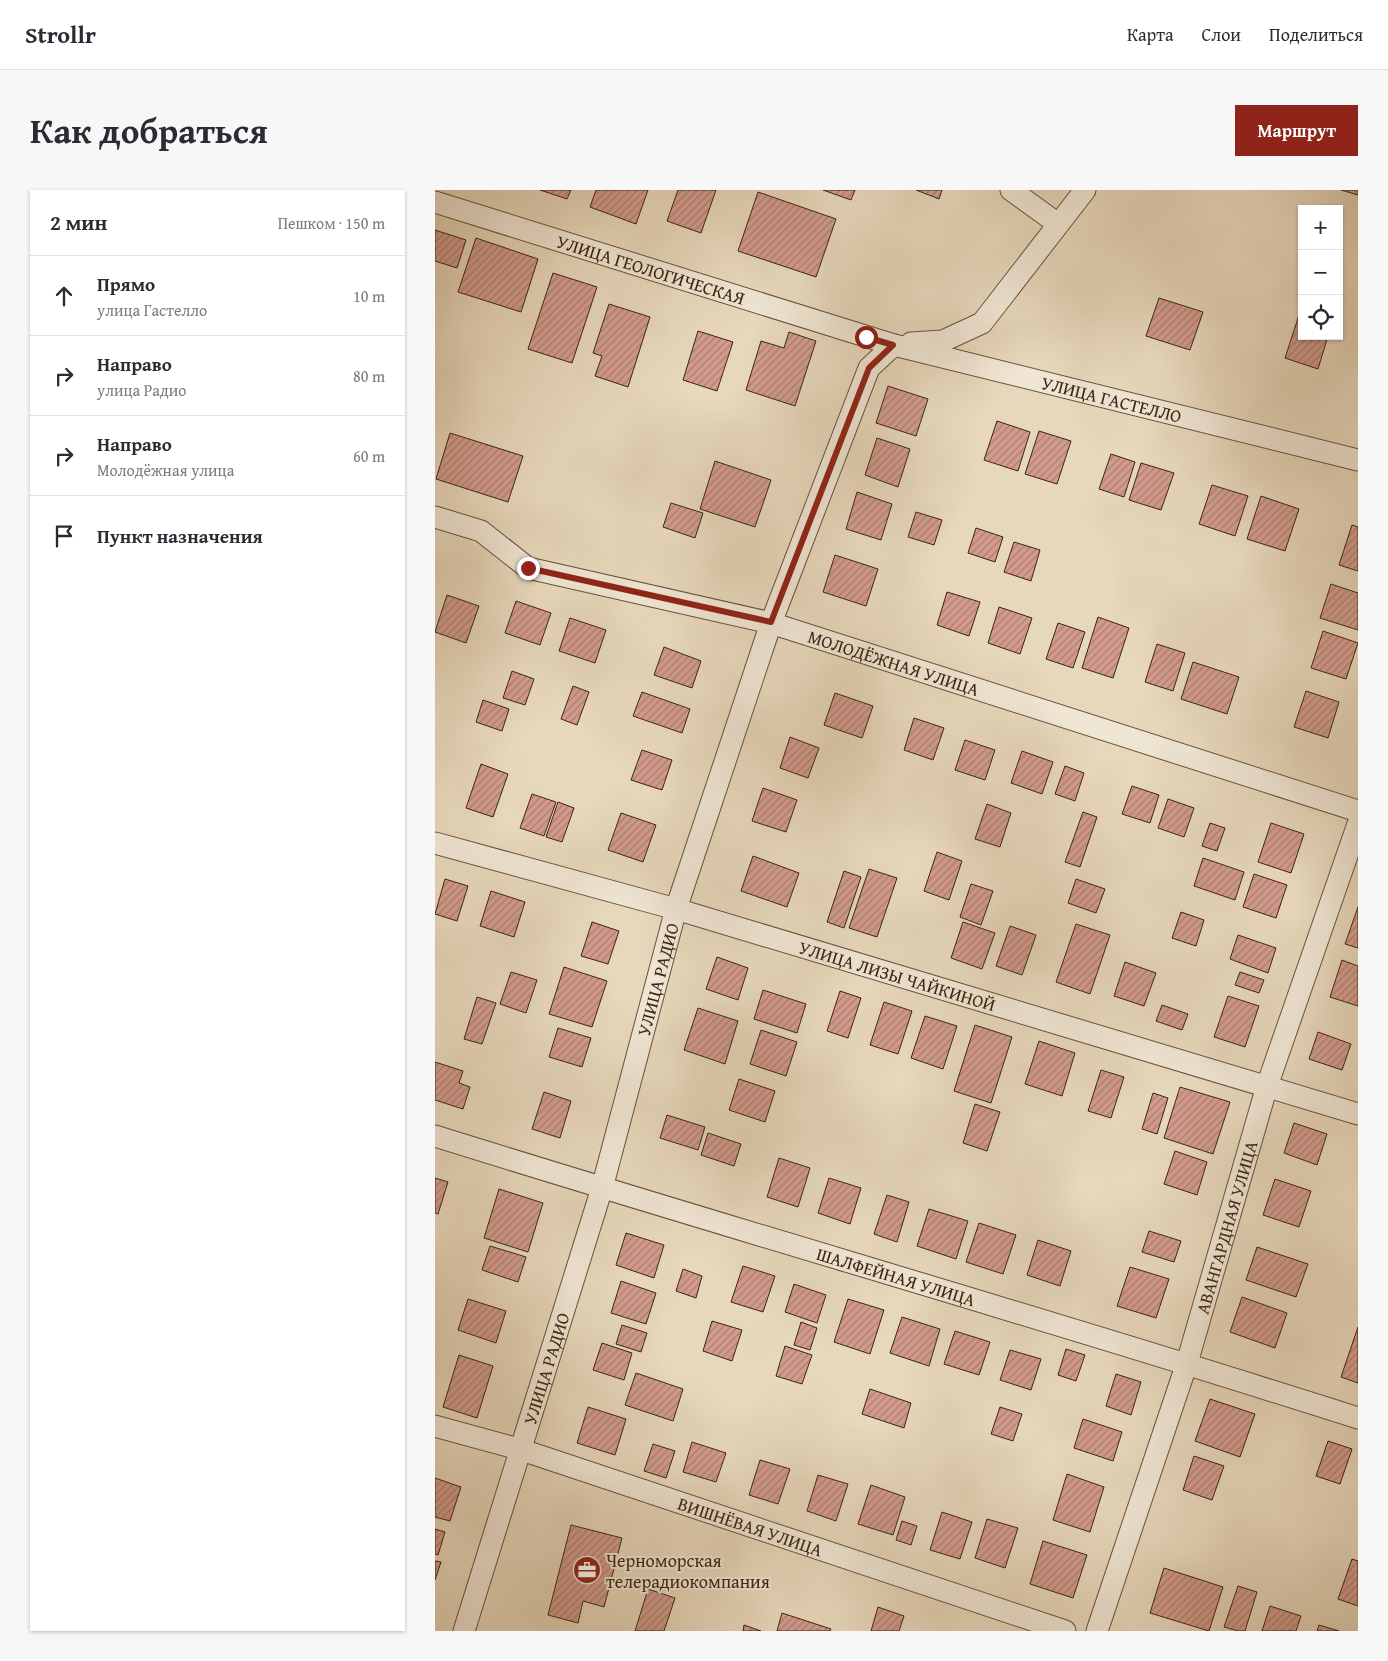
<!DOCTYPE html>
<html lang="ru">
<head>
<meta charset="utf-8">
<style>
  :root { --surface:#fff; --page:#f7f7f7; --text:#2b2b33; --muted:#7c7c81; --line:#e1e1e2; --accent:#8f2418 }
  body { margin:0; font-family:"Gentium Book Plus",serif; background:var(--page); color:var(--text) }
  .controls { position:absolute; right:15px; top:15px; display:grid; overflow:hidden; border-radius:0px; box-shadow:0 1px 4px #0004 }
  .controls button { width:45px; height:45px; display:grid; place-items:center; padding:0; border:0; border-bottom:1px solid var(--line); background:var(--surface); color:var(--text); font:25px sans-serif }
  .stop { position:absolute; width:15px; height:15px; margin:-11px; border:4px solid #8f2418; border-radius:50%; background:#fff }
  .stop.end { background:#8f2418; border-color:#fff; box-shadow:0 1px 5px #0008 }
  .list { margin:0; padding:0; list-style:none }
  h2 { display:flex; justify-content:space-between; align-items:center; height:65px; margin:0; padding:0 20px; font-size:21px }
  h2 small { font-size:16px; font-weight:400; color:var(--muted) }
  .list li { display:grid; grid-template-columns:32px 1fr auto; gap:15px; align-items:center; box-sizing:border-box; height:80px; padding:0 20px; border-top:1px solid var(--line) }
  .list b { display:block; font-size:19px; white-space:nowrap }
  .list p { margin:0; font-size:16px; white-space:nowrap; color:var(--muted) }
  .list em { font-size:16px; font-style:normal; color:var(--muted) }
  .icon { flex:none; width:28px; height:28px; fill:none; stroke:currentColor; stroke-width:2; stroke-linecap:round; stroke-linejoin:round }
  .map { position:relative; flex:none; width:923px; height:1441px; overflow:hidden; border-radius:0px }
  header { display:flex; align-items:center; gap:30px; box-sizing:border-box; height:70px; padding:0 25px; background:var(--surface); border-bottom:1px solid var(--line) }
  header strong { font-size:24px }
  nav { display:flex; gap:28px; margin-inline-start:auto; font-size:18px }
  .intro { display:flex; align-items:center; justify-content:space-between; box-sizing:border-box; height:120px; padding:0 30px }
  h1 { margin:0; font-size:35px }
  .button { padding:12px 22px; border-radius:0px; background:var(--accent); color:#fff; font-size:18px; font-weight:700 }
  main { display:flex; gap:30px; padding:0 30px }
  aside { flex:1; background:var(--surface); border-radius:0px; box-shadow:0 1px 4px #0004 }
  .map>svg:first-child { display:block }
</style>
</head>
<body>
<header>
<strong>Strollr</strong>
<nav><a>Карта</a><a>Слои</a><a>Поделиться</a></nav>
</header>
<div class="intro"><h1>Как добраться</h1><a class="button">Маршрут</a></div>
<main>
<aside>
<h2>2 мин<small>Пешком · 150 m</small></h2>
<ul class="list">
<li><svg class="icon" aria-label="ahead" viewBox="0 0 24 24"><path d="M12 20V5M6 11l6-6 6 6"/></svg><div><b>Прямо</b><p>улица Гастелло</p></div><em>10 m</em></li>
<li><svg class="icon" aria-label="right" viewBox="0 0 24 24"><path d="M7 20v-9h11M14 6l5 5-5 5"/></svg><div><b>Направо</b><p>улица Радио</p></div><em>80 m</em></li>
<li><svg class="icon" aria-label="right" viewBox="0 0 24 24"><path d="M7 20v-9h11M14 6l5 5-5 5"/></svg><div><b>Направо</b><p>Молодёжная улица</p></div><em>60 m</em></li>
<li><svg class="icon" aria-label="arrive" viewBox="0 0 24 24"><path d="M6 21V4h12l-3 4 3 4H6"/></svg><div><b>Пункт назначения</b></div></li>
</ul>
</aside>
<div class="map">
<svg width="923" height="1441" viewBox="0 0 923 1441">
  <defs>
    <pattern id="building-hatch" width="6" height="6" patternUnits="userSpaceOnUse" patternTransform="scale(1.25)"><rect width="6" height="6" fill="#d29b8d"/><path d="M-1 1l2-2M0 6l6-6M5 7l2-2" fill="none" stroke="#ac7e72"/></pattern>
  </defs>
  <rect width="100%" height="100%" fill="#e7d7bb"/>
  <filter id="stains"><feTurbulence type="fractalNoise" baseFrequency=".004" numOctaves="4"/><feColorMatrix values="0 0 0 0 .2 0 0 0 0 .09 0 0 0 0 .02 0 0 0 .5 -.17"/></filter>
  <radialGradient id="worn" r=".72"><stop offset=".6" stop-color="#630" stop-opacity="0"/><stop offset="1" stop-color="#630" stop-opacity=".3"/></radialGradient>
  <path fill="url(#building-hatch)" stroke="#3b250f" d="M105,0H136L132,9Z
    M161,0H213L201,34L155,17Z
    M243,0H281L266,43L232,31Z
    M388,0H420L416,10Z
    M481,0H507L504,9Z
    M906,0H923V5Z
    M323,2L401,29L381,87L303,61Z
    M0,40L31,50L22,78L0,71Z
    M41,48L103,69L86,122L23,102Z
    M118,83L162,97L137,173L93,159Z
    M724,108L768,122L755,160L711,146Z
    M174,114L215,127L193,197L160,186L167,166L158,163Z
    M864,125L867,126V146H893L883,179L850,168Z
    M263,141L298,152L282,201L248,190Z
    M354,142L381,151L360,216L311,200L326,151L349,158Z
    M453,196L493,209L481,246L441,233Z
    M562,231L595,242L583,281L549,270Z
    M604,241L636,251L622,294L590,284Z
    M15,243L88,266L73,312L1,289Z
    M442,248L475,259L463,297L430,285Z
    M676,264L700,272L689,307L664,299Z
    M280,271L336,290L320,337L265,319Z
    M706,273L739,283L726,320L694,310Z
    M777,295L813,306L800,346L764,334Z
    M422,302L457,314L446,350L411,339Z
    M826,306L864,319L850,361L812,349Z
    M236,313L268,323L260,348L228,337Z
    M481,322L507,330L499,355L473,347Z
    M917,335L923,337V381L904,375Z
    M541,338L568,347L560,372L533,363Z
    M579,352L605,360L596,391L569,382Z
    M400,365L443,379L431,416L388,402Z
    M896,394L923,403V440L885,428Z
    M512,402L545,412L534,446L502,435Z
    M12,405L44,416L31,453L0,442Z
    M81,411L116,423L105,455L70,443Z
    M564,417L597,428L585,464L553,453Z
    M663,427L694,438L678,488L647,478Z
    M135,428L171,440L160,473L124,461Z
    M623,433L650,442L638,478L611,469Z
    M888,441L923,453L911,489L876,478Z
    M722,454L750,463L738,501L710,492Z
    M229,457L266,471L257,498L219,485Z
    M758,472L804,487L792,524L746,509Z
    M77,481L99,489L90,515L68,508Z
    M138,496L154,502L142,535L126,529Z
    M871,501L904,512L893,548L859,537Z
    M207,502L255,519L247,543L198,526Z
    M400,503L438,516L427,548L389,535Z
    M48,510L74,519L67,541L41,532Z
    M479,528L509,538L498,570L469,560Z
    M355,547L384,558L373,588L345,578Z
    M530,550L560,560L550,590L520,580Z
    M207,560L237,570L227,600L196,590Z
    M587,561L618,572L607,604L576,593Z
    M46,574L73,584L58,627L31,618Z
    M630,576L649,583L640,611L620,604Z
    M697,596L724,605L715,633L687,624Z
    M328,598L362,610L351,642L317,631Z
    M97,604L121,612L109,646L85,638Z
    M733,609L759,618L749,647L723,638Z
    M123,612L139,618L127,652L111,647Z
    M552,614L576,623L565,657L540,649Z
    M648,622L662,627L645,677L630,672Z
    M186,623L221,635L208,672L173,660Z
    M775,633L790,638L782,661L767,656Z
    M836,633L869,644L856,683L823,672Z
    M502,662L527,671L514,710L489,701Z
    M318,666L364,683L352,717L306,701Z
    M768,668L809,682L800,710L759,696Z
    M434,679L462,688L442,747L414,738Z
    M409,681L426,687L409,738L392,732Z
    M819,684L852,695L841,728L808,717Z
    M10,689L33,696L22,731L0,724Z
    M641,689L670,699L661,723L633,713Z
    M536,694L558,701L546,735L525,727Z
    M56,701L90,712L79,747L45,736Z
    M923,717V758L910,754Z
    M746,722L769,730L761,756L737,748Z
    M157,732L184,741L173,774L146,766Z
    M528,732L560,743L547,779L516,768Z
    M641,734L675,745L655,804L621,792Z
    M575,736L601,745L587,785L561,776Z
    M803,745L841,758L833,783L795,769Z
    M282,767L313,778L303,810L271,799Z
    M907,770L923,776V816L895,807Z
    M690,772L721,783L709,816L679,806Z
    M129,777L172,791L157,837L114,824Z
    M76,782L102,790L91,823L65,814Z
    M805,782L829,790L824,803L800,795Z
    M328,800L371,814L362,843L319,829Z
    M405,801L426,808L413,848L392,841Z
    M793,806L824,816L810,857L779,847Z
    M42,807L61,813L47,854L29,849Z
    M449,812L477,821L463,864L435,855Z
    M727,815L753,824L747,840L721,831Z
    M263,818L303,831L290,874L249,860Z
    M490,826L522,836L508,879L476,868Z
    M540,835L577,847L556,913L519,901Z
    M123,838L156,848L147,877L114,867Z
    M326,840L362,852L351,886L315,874Z
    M883,842L916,854L907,880L874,869Z
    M604,851L640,863L627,906L590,894Z
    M0,872L28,881L24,893L35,897L28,919L0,910Z
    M666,880L689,887L676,928L653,921Z
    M304,889L340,901L330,932L294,920Z
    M745,897L795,912L778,964L729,948Z
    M109,902L136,911L125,948L97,939Z
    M718,903L733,908L722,944L707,939Z
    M540,914L565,922L552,961L528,953Z
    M232,925L270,937L263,960L225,948Z
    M859,933L892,944L882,975L849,963Z
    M273,943L306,954L299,976L266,965Z
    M740,961L772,972L762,1005L729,994Z
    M344,968L375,978L363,1017L332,1007Z
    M0,988L13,992L3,1024L0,1023Z
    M394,988L426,998L415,1034L383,1023Z
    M840,989L876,1001L864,1037L828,1025Z
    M64,999L108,1013L93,1062L49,1048Z
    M452,1005L474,1012L462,1052L439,1044Z
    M494,1019L533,1031L521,1069L482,1056Z
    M544,1033L581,1045L568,1084L531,1072Z
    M714,1041L746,1051L739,1072L707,1062Z
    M191,1043L229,1055L219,1088L181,1075Z
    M603,1050L636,1061L625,1096L592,1085Z
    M55,1056L91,1067L83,1092L47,1080Z
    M822,1057L873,1074L861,1107L811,1090Z
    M308,1076L340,1086L328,1122L296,1112Z
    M695,1077L734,1089L721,1128L682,1116Z
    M248,1079L267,1086L261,1108L241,1101Z
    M186,1091L221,1103L211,1134L176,1123Z
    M359,1094L391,1105L382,1133L350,1122Z
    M807,1107L852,1123L840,1158L795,1142Z
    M33,1109L71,1121L61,1153L23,1140Z
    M413,1109L449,1120L435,1164L399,1152Z
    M467,1127L505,1139L494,1176L455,1163Z
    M277,1131L307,1140L297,1171L268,1161Z
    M366,1132L382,1138L375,1160L359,1155Z
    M187,1135L212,1143L206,1162L181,1154Z
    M923,1137V1193L906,1187Z
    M520,1141L555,1152L544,1185L509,1174Z
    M167,1153L197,1163L189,1190L158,1180Z
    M350,1156L377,1165L367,1194L341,1186Z
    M631,1159L650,1165L641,1191L623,1185Z
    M575,1160L606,1169L596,1200L565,1190Z
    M24,1165L58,1176L42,1228L8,1217Z
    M201,1183L248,1199L238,1231L190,1215Z
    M681,1184L706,1192L696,1225L671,1216Z
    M435,1199L476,1213L469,1238L427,1224Z
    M775,1209L820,1224L805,1267L760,1251Z
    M153,1217L191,1229L180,1265L142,1253Z
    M565,1217L587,1224L578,1251L556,1244Z
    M648,1229L687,1242L678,1271L639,1258Z
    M893,1251L917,1259L905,1294L881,1286Z
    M257,1252L291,1263L281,1292L248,1282Z
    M218,1254L240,1261L231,1288L209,1281Z
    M759,1266L789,1276L777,1310L748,1300Z
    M325,1270L355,1279L343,1314L314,1305Z
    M632,1284L669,1297L655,1342L618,1330Z
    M383,1285L413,1294L401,1331L372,1321Z
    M0,1288L26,1297L15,1331L0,1327Z
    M436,1295L470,1307L458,1345L423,1334Z
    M507,1322L537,1332L525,1369L495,1360Z
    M552,1329L583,1338L570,1378L540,1368Z
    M467,1331L482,1336L476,1355L461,1350Z
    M136,1335L187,1348L169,1417L148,1411L143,1433L113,1425Z
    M0,1339L10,1342L3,1365L0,1364Z
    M608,1351L652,1365L638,1408L595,1394Z
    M917,1369L923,1371V1416L903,1409Z
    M0,1371L6,1372L0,1390Z
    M729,1378L788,1397L774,1441L715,1423Z
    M803,1396L822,1402L810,1441H803L789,1437Z
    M213,1399L240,1408L229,1441H200Z
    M835,1416L866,1426L861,1441H827Z
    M443,1417L469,1426L464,1441H436Z
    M347,1423L396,1439L395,1441H342Z
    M309,1435L326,1441H308Z
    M884,1435L904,1441H882Z"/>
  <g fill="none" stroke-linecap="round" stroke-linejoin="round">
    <g stroke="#66523a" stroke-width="23">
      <g id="street">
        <path d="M576,0L623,34"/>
        <path id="s1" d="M0,12L459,155L923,270"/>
        <path d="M476,153L508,151L547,133L650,0"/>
        <path id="s2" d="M0,327L46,341L93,378L336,433L923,621"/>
        <path id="s3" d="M0,653L241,719L923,924"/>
        <path id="s4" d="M0,946C307,1042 616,1130 923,1228"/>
        <path id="s5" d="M0,1236L87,1260L630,1441"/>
        <path id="s6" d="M29,1441L167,998L241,719L336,433L434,178L459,155"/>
        <path id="s7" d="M662,1441L752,1173L832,896L923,634"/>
      </g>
    </g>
    <use href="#street" stroke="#efe5d3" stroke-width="21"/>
  </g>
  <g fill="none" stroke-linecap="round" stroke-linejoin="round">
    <path stroke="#8f2418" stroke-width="6" d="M93,378L336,432L434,178L458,155L431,147"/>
  </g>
  <defs>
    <g id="office-disc" transform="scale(1.4375)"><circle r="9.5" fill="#8f2418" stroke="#efe5d3"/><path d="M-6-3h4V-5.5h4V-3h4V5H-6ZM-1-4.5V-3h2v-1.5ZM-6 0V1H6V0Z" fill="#fff"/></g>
  </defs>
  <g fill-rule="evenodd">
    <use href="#office-disc" x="152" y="1380"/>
  </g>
  <g text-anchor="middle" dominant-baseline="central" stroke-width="4" stroke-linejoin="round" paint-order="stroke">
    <g font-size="18" fill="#3b250f" stroke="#efe5d3">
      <text stroke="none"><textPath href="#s1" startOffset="226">УЛИЦА ГЕОЛОГИЧЕСКАЯ</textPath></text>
      <text stroke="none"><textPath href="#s1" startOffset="705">УЛИЦА ГАСТЕЛЛО</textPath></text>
      <text stroke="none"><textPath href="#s2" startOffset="486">МОЛОДЁЖНАЯ УЛИЦА</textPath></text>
      <text stroke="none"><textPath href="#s3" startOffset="481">УЛИЦА ЛИЗЫ ЧАЙКИНОЙ</textPath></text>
      <text stroke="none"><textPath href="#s6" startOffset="680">УЛИЦА РАДИО</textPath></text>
      <text stroke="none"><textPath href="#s7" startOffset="424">АВАНГАРДНАЯ УЛИЦА</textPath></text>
      <text stroke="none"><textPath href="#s4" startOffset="482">ШАЛФЕЙНАЯ УЛИЦА</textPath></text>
      <text stroke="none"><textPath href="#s6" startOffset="275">УЛИЦА РАДИО</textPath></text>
      <text stroke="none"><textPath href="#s5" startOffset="331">ВИШНЁВАЯ УЛИЦА</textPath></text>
    </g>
    <g font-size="18" fill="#3b250f" stroke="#efe5d3" text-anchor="start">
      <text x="171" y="1370">Черноморская<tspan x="171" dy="21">телерадиокомпания</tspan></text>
    </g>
  </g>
  <rect width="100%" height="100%" filter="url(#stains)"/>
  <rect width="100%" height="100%" fill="url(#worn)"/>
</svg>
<div class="controls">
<button>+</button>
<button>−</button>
<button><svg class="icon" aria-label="locate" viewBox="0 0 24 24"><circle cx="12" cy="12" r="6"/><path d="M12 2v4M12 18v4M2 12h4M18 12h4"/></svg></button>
</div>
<div class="stop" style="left:431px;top:147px"></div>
<div class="stop end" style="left:93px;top:378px"></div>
</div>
</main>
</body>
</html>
